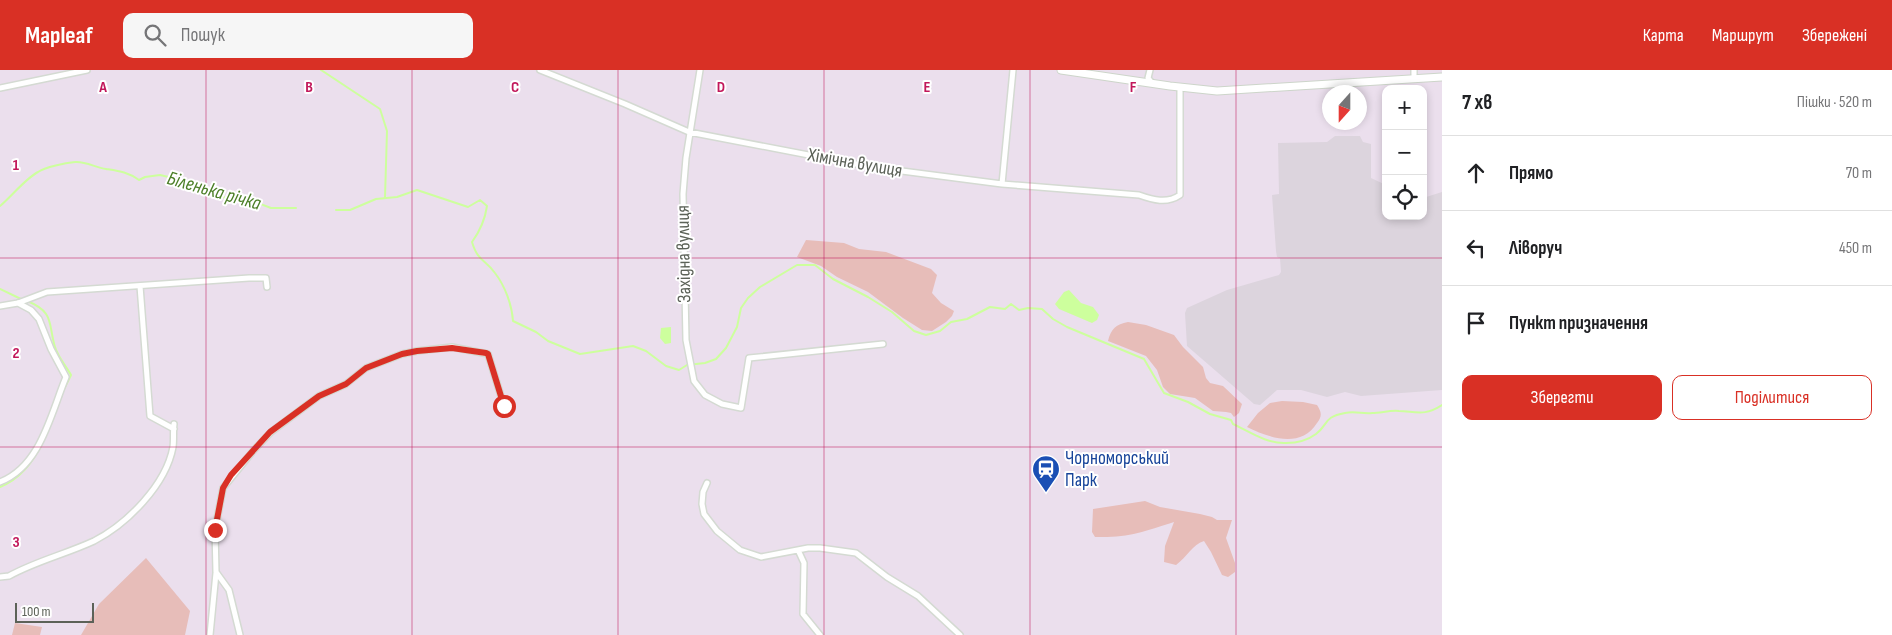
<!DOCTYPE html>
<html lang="uk">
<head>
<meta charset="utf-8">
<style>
  :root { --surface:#fff; --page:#f6f6f6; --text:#202124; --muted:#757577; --line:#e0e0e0; --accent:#d93025 }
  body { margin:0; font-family:"Sofia Sans Condensed",sans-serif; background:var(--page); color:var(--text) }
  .controls { position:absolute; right:15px; top:15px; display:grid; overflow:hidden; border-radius:10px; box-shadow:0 2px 8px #0003 }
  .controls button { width:45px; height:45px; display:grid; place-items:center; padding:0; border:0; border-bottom:1px solid var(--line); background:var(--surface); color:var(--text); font:25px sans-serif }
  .compass { position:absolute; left:1322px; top:15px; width:45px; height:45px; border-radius:50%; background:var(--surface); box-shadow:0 2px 8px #0003; rotate:201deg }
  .scale { position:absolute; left:15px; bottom:12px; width:79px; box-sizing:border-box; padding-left:5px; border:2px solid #5c6258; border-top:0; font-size:14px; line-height:18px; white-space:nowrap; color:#5c6258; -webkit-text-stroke:4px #fff; paint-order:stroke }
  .stop { position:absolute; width:15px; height:15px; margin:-11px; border:4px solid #d93025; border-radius:50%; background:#fff }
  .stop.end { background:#d93025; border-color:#fff; box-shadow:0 1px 5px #0008 }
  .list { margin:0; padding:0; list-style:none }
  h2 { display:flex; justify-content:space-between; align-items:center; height:65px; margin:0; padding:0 20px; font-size:21px }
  h2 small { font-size:16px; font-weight:400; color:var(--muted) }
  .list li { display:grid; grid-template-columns:32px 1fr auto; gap:15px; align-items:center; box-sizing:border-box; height:75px; padding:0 20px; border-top:1px solid var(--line) }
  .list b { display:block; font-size:19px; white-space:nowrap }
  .list em { font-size:16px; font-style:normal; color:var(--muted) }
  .actions { display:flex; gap:10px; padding:15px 20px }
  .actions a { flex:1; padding:11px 0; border:1px solid var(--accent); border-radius:10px; text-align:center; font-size:18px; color:var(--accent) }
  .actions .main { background:var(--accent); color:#fff }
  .icon { flex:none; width:28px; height:28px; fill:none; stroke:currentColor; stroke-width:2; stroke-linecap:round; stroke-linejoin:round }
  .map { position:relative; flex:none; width:1442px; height:565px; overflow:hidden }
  header { display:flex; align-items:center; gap:30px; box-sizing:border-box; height:70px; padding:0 25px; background:var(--accent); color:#fff }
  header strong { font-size:24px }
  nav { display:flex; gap:28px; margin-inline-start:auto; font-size:18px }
  .search { width:350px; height:45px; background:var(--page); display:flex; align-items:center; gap:12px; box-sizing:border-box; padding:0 18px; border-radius:10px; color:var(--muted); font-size:19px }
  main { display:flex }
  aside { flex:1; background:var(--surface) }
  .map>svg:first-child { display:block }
</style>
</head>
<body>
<header>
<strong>Mapleaf</strong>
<div class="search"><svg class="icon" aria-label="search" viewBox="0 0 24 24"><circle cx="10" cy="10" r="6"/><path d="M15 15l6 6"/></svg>Пошук</div>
<nav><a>Карта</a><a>Маршрут</a><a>Збережені</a></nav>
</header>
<main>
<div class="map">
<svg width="1442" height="565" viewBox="0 0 1442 565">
  <rect width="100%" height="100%" fill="#ebdfed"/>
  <path fill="#dcd4dd" d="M1335,66H1360L1363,72L1371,74V108L1386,115V146H1423V128L1442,122V320L1361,326L1345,322L1327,327L1301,320H1277L1260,335L1254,334L1187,276L1185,243L1187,238L1227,220L1279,205L1281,202L1280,188L1277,187L1276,181L1272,125L1279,124L1278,73L1327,72Z"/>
  <path fill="#e7bdb9" d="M806,170L844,173L859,179L886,182L931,199L937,205L932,223L941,233L954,241L952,246L946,252L932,261L922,260L903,248L868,222L837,207L821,196L797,187Z
    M1128,252L1146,255L1174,265L1183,277L1203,297L1206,308L1210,313L1223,316L1242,334L1239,343L1234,347L1231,343L1226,342L1213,341L1195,328L1170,324L1163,317L1157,300L1146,286L1108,271C1111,259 1116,254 1128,252Z
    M1282,331L1303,332L1317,335C1322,343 1322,346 1317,353C1301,379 1269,368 1247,357L1258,343L1270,333Z
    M1145,431L1160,437L1200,444L1212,447L1217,450H1232L1226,468L1235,493V502L1228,507L1222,505L1211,482L1204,471C1192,475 1187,487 1176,495L1164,492L1165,476L1174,452C1143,462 1128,468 1095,467L1092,462L1093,439Z
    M146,488L190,541L185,565H81L99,534Z
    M15,553L42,557L40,565H12Z"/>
  <path fill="#cdff9d" d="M1069,220L1081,233L1093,237L1099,245L1097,250L1092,253L1059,239L1055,234L1064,222Z
    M671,257V273L665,274L660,268L661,258Z"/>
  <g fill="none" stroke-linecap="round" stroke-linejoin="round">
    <path stroke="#cdff9d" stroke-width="2" d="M321,0L380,39L387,61L385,127
      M0,136C12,126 25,109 38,102C45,97 66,93 75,92C86,91 96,98 106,99C119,101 128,102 139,110L145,107L160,105L190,112L210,122L226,128L242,127L271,138H296
      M336,140H350L376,129L397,127L417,120L468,137L480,130L487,136C485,150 480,161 472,172C478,192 485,189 495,203C505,216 512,235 513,251L536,262L548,271L580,284L633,276L646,281L666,296L679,300L687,295L705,293L716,289L726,278L737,257L741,238L748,228L760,217L797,195H815L833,209L868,227L892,242L914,261L926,265L940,261L951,252L967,249L990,237L1005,239L1011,234L1019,240L1028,238L1042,239L1053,249L1067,257L1144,289L1164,323L1188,332L1210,344L1231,350L1233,354C1250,362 1267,374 1286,373C1296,373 1308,370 1316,364C1329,354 1323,347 1345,343C1355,341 1363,344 1372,343C1381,343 1390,340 1399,341C1418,342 1425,346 1442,335
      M0,219L23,230
      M27,231C55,242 48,254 55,277C58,287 66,296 71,305L63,321
      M46,365L62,325
      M0,417C20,409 32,393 42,374"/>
    <g stroke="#d4dad2" stroke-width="8">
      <path id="minor" d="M540,0L625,34L689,62L871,97L1002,114L1139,125C1153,130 1167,134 1180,125V18
        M700,0L686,88L683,124L686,270L694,311L705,325L722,334L741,338L749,288L883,274
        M1150,0L1148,8L1152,13
        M1414,0V9
        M0,18L87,0
        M1002,114L1013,0
        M140,216L150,346L174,359
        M0,236L18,233L47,222L249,208H266L267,217
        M0,412C41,396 51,343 66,307L51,279L39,249L31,240L18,233
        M707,413L703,422L702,434L704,444L717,461L740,480L761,487L808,478H820L856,483L887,507L918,526L960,565
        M798,480L804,493L803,544L820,565
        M0,507L9,506C36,491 66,484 94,471C127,454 166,415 173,377C174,370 173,362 174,354
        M210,565L216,503
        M240,565L229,520L216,502L215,460L223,418L253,381L271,362L319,326L346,314L366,298L402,284L417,281L452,277L488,284L504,336"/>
    </g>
    <g stroke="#cdd5ca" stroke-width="9">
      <path id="secondary" d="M1061,0L1170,16L1217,21L1442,7"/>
    </g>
    <use href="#minor" stroke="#fff" stroke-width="5"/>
    <use href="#secondary" stroke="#fff" stroke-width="7"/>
  </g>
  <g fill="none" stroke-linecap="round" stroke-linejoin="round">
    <path stroke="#d93025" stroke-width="6" d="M215,460L223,418L231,405L270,362L319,326L346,314L366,298L402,284L417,281L452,278L486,283L488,284L504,336"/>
  </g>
  <path fill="none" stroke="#c2185b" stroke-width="1" stroke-opacity="0.55" d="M206,0V565M412,0V565M618,0V565M824,0V565M1030,0V565M1236,0V565M0,188H1442M0,377H1442"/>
  <defs>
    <g id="station-pin" transform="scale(1.4375)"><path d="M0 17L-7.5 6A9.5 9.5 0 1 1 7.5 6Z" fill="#1a4fb4" stroke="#fff"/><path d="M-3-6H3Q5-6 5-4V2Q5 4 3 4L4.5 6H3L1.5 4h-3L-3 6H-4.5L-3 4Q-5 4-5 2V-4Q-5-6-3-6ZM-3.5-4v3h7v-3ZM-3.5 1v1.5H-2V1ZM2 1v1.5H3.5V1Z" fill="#fff"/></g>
  </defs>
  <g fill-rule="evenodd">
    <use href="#station-pin" x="1046" y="399"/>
  </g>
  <g text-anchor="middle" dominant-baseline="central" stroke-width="4" stroke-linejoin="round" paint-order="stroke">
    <g font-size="19" fill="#5c6258" stroke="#fff">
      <text transform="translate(855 93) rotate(10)">Хімічна вулиця</text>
      <text transform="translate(684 184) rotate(-91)">Західна вулиця</text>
    </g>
    <g font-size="19" fill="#164399" stroke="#fff" text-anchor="start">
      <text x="1065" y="388">Чорноморський<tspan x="1065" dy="22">Парк</tspan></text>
    </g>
    <g font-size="20" font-style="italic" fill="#4c7f28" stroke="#fff">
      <text transform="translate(214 121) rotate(16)">Біленька річка</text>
    </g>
  </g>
  <g font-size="16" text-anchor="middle" font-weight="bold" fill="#c2185b" stroke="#fff" stroke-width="4" stroke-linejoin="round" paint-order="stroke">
    <text x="103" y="22">A</text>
    <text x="309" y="22">B</text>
    <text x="515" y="22">C</text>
    <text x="721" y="22">D</text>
    <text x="927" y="22">E</text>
    <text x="1133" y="22">F</text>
    <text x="16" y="100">1</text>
    <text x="16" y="288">2</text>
    <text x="16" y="477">3</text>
  </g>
</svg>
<div class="controls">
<button>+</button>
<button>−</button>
<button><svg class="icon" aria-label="locate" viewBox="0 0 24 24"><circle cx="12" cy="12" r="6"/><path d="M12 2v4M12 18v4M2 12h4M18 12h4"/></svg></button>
</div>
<svg class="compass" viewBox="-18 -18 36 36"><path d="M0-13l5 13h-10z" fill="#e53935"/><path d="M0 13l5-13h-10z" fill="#757577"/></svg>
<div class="scale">100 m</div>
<div class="stop" style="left:504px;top:336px"></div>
<div class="stop end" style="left:215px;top:460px"></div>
</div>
<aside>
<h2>7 хв<small>Пішки · 520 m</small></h2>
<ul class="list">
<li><svg class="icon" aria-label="ahead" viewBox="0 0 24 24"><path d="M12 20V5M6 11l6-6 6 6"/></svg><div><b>Прямо</b></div><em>70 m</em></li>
<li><svg class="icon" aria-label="left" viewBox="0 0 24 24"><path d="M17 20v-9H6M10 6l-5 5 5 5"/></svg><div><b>Ліворуч</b></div><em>450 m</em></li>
<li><svg class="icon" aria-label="arrive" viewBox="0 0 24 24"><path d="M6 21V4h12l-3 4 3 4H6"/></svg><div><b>Пункт призначення</b></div></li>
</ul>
<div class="actions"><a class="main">Зберегти</a><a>Поділитися</a></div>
</aside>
</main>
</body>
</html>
